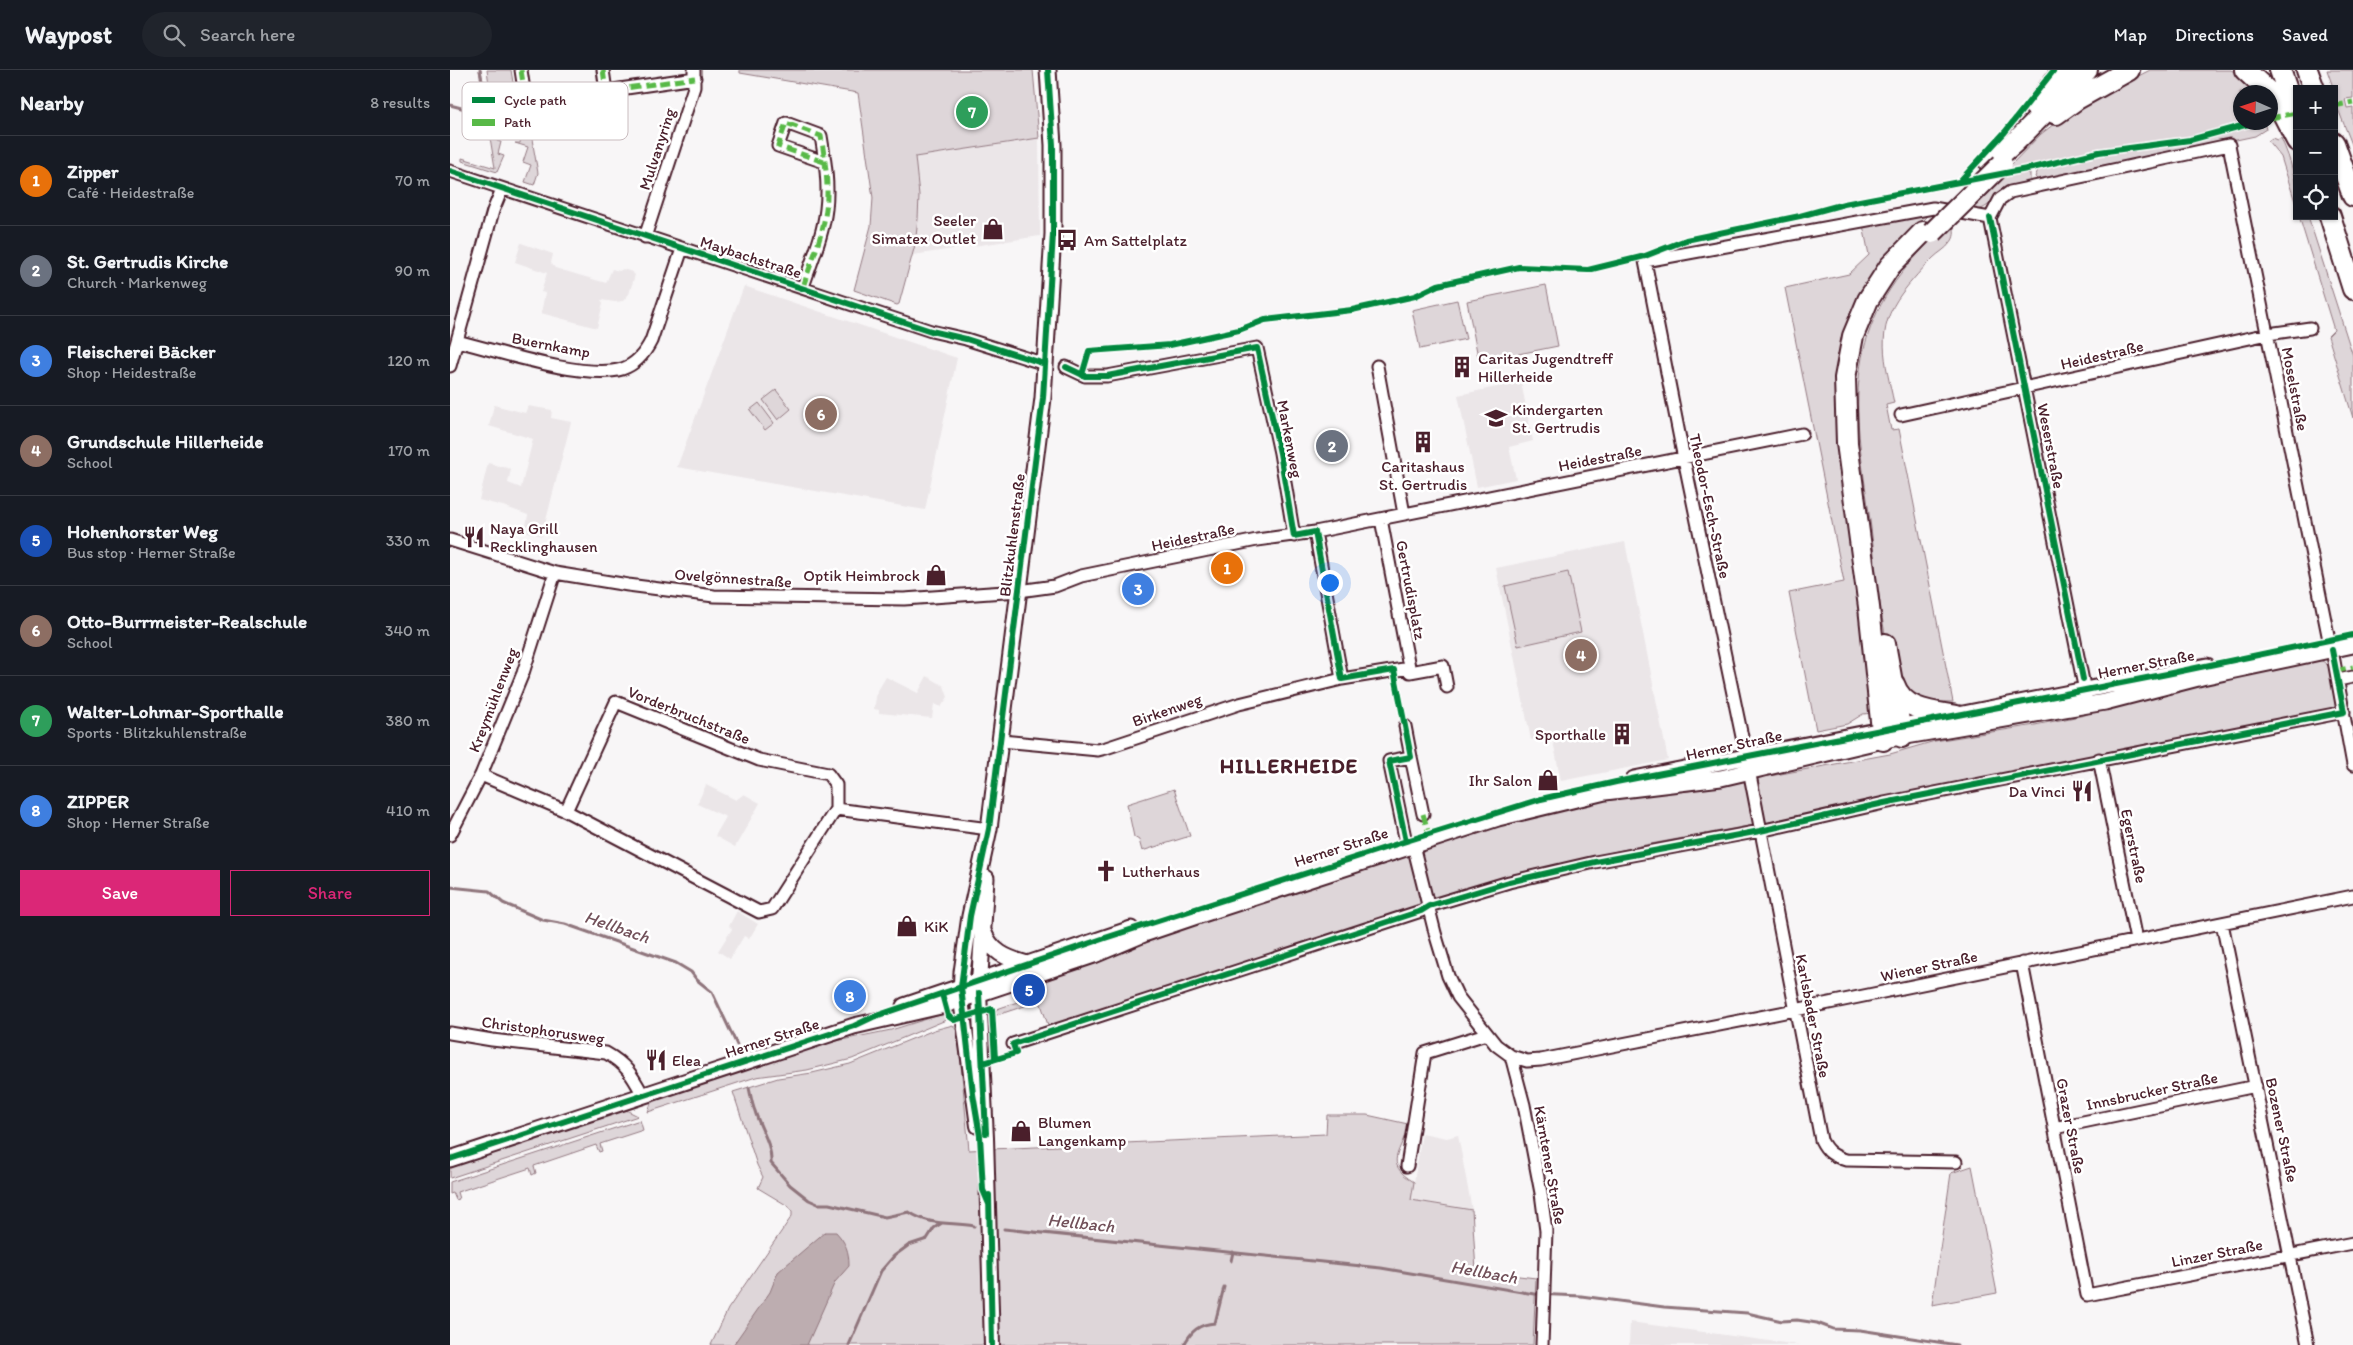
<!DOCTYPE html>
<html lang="en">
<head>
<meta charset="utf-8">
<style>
  :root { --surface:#171b24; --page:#20242c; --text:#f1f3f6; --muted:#9ea1a6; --line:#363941; --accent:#db2777 }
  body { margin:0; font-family:Itim,sans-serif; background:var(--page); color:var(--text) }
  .controls { position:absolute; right:15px; top:15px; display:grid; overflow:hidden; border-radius:0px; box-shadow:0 1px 4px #0004 }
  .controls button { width:45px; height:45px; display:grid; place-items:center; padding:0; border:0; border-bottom:1px solid var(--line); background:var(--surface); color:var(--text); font:25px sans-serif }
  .compass { position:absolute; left:1783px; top:15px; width:45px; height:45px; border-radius:50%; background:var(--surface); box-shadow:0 1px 4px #0004; rotate:273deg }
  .you { position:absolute; left:879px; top:512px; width:18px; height:18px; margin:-12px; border:4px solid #fff; border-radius:50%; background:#1a73e8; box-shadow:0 0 0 8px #1a73e833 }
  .badge { display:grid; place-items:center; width:32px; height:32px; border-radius:50%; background:var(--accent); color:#fff; font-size:16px; font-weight:700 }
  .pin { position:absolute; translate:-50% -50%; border:2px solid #fff; box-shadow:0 1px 5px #0006 }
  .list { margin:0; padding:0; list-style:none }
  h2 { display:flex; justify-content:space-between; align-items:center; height:65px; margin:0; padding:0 20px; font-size:21px }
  h2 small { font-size:16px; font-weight:400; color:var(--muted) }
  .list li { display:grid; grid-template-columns:32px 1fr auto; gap:15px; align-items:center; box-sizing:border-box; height:90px; padding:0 20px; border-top:1px solid var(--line) }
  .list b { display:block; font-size:19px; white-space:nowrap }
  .list p { margin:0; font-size:16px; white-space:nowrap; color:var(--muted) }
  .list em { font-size:16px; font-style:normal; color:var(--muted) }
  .actions { display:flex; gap:10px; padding:15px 20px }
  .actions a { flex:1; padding:11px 0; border:1px solid var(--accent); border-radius:0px; text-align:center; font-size:18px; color:var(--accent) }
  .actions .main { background:var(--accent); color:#fff }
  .icon { flex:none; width:28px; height:28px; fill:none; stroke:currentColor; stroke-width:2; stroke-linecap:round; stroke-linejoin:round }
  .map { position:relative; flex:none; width:1903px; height:1275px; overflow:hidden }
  header { display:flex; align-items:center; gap:30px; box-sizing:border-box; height:70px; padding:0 25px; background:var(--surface); border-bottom:1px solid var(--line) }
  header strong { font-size:24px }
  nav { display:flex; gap:28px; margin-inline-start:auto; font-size:18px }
  .search { width:350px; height:45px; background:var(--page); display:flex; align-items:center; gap:12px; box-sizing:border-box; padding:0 18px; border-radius:28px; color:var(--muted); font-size:19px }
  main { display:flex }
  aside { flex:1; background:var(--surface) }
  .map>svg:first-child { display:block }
</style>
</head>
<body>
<header>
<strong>Waypost</strong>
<div class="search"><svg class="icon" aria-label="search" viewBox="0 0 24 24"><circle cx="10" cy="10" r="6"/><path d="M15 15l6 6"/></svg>Search here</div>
<nav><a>Map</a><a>Directions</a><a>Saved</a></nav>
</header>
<main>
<aside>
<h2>Nearby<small>8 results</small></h2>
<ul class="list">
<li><span class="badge" style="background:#e8710a">1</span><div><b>Zipper</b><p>Café · Heidestraße</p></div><em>70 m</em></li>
<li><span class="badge" style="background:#6b7280">2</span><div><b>St. Gertrudis Kirche</b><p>Church · Markenweg</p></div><em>90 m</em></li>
<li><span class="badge" style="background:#3f7fe0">3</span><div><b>Fleischerei Bäcker</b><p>Shop · Heidestraße</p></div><em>120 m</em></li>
<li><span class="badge" style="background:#8d6e63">4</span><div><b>Grundschule Hillerheide</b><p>School</p></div><em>170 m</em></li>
<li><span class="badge" style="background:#1a4fb4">5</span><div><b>Hohenhorster Weg</b><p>Bus stop · Herner Straße</p></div><em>330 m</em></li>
<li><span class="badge" style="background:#8d6e63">6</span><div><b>Otto-Burrmeister-Realschule</b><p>School</p></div><em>340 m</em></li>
<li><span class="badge" style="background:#2e9e5b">7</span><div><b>Walter-Lohmar-Sporthalle</b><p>Sports · Blitzkuhlenstraße</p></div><em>380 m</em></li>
<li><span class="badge" style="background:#3f7fe0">8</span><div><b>ZIPPER</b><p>Shop · Herner Straße</p></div><em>410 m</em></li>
</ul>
<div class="actions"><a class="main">Save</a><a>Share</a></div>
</aside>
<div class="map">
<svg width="1903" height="1275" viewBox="0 0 1903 1275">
  <rect width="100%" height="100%" fill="#f8f6f7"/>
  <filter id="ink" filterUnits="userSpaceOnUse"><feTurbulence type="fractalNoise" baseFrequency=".02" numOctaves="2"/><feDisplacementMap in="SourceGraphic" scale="10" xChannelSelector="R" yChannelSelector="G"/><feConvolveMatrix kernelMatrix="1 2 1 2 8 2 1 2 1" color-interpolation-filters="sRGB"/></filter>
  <g filter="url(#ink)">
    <path fill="#ebe6e8" d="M589,68L590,166L463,185L468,149L469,125L464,87Z
      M71,173L103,184L101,193L105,198L156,213L162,199L169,201L173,199L182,202L185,205L179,224L173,231L165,232L151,230L153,233L147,258L91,243L95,223L91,222L97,203L65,192Z
      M294,216L507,288L475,440L227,397Z
      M1071,312L1083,371L1059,377L1066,409L1027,417L1008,325Z
      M44,335L75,343L78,336L102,340L101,348L121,352L92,466L75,461L78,445L53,436L29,430L38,393L61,399L58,413L71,418L83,369L39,356Z
      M1175,472L1218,690L1111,711L1102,666L1081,670L1046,498Z
      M477,606L494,616L498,627L491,637L484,634L482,648L429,643V640L424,639L427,622L436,607L468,623Z
      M256,715L286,730L294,724L310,733L285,777L265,766L276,747L247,734Z
      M287,841L308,854L299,869L294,866L280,889L268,881L282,859L279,856Z
      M972,1063L997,1068L1008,1065L1022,1140L961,1130Z
      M1180,1252L1349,1275H1179Z"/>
    <path fill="#ded6d9" stroke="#947a82" d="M29,0H31L40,54L55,52V58L46,60L47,71L51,72L48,84L54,86L47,102L12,91V88L45,98Z
      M37,0H61L66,31L61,32L60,27L46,29L47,34L42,35Z
      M290,0H583L589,68L465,87L469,125L468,149L465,175L449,234L447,235L404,220L421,156L423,128L408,23L290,3Z
      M1700,0H1781L1792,6L1811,22H1790V52L1800,53L1743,68L1658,79L1585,96L1557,99L1591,64L1621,41Z
      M1877,0H1903V28L1895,29L1897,38L1903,37V77L1884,29V19L1880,18L1883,17Z
      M77,41L88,103L84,115L75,112L81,95L73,92L78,77L65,73H70L71,67L62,68L61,60L73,59V42Z
      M1809,53H1814L1816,59L1805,66L1590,112L1585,107L1589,98L1651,84L1730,73Z
      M1822,68L1827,70L1831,68C1842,93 1847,111 1847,138L1831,87L1818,71Z
      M1573,101L1580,104V112C1571,114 1561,115 1553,122C1538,134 1536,142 1514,141L1550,104Z
      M1477,146L1459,164L1399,258L1423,643L1413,644L1397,654L1366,660L1339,523L1394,512L1335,218L1399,204L1419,185L1413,155L1455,147Z
      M1849,146H1858L1903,286V348L1878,266L1884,260Z
      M1503,155C1505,161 1505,168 1500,173C1496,179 1488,183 1483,188C1472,199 1462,210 1452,223C1424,260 1435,291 1444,333L1436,335L1441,360L1449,359L1503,632L1459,631C1452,614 1442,596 1438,578C1429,539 1426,498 1421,458C1409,365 1388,285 1451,204C1465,186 1483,166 1503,155Z
      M1096,215L1108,276L1029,292L1017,231Z
      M1007,230L1016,269L970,279L962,240Z
      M326,320L341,339L328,350L313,330Z
      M309,333L324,353L315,360L300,340Z
      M1118,502L1131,562L1068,576L1055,516Z
      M1867,589C1886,594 1884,617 1887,633L1884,638L1878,640L1399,734L1341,748L1190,776L1100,796L1036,813L599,958L590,931L544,946L547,939L588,925L585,915L609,901L680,875L1078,745L1170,725L1238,721L1440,684L1485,671L1585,655L1635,645L1648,639L1741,614Z
      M724,719L740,766L692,781L689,770L684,767L677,734Z
      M493,944L496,950L402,989L357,1000L306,1007L198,1042L202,1030L367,975L441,960Z
      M503,955L508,963L519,1080L876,1064L877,1045H917L958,1054C953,1082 931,1092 964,1112L961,1130L1022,1140L1026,1201L1086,1208L1083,1275H261L278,1239L342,1146V1141L338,1136L308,1118L313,1107L307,1095L283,1022L328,1008L362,1003L400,994L484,960Z
      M174,1039L188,1046L0,1108V1095Z
      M190,1050L193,1060L150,1074L152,1081L149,1082L146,1075L84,1096L86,1103L82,1105L80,1098L7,1122L9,1129L6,1130L3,1123L0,1124V1112Z
      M1522,1096L1547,1223L1482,1235L1501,1103Z"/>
    <path fill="#bdadb0" stroke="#8f747b" d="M375,1162H386C396,1173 399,1181 399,1196L385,1212L357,1275H283L320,1222L328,1202Z"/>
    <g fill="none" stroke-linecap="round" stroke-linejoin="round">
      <path stroke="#8f747b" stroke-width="3" d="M159,0V5
        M0,35L38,45L30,0
        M0,817L39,821L53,833L93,850L115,854L226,893L241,902L247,910L262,922L287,975
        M299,1018C301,1026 302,1034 305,1041C310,1059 322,1073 321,1093L340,1115L359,1130L368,1134H379L435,1147L459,1142C480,1156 500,1152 524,1156
        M554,1159L931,1198L1084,1224L1131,1226L1214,1237L1297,1243L1332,1251L1347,1250L1367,1253L1383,1259L1410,1260L1507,1275
        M781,1191L783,1182
        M399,1275L431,1201L444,1186L459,1175L477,1169L484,1158L492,1153
        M734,1275C741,1261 749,1254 765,1253L774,1217"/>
      <g stroke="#4a1f2b" stroke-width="15">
        <path id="minor" d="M71,0L76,33
          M153,0L156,21L245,8
          M39,39L156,21
          M0,101L481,261L516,269L595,294
          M1540,148L1550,129L1560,122L1779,75L1879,570V577L1876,581
          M1540,148L1636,626
          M195,167L244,17V0
          M353,217C361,192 373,166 376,139C379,115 375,90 371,66L336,53L328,76L374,92
          M7,271C48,281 133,310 172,299C187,294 195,283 201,271L232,179
          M0,296L43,141L52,119
          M927,296L954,444
          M616,297L635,306H657L807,278L830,383L844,466
          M1451,345L1818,264L1860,258
          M931,449L960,602L993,596L997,617
          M865,462L892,609
          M0,470L105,503L178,515L264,526L454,529L569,521L605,516L631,506L807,470L865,462L1352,364
          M1882,580L1903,695
          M1888,610L1903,607
          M955,656L961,687L939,691L957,777
          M551,671L648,680L656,678L789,634L892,609L960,598
          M961,687L973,744
          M1649,689L1686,870
          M31,705L116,741L309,842L322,839L386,739V715L378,704L309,690L166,632L116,741
          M386,739L539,759
          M0,765L31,705L73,603L105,503
          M963,775L985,863L998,906L1008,927L1046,975L1061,986L1074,1035L1091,1123L1096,1161L1092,1275
          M1772,853L1858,1275
          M1572,893L1637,1225L1903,1173
          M0,963L42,970L156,983C176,994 182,1005 193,1025
          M563,974L971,841L979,836L1059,812L1145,792L1310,761L1434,733L1894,642
          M1061,986L1077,991L1091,990L1345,940L1903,826
          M1604,1058L1806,1016
          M1506,1092L1396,1090C1383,1086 1377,1082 1371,1070L1300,705L1234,389L1195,191L1483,138L1540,148
          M957,1096L975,983L1036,964"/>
      </g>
      <g stroke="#4a1f2b" stroke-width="18">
        <path id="tertiary" d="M529,923L536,1068L542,1275
          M511,930L528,1056"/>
      </g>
      <g stroke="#4a1f2b" stroke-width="19">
        <path id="secondary" d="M1184,709L1757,596
          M533,861C541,882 556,888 577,894
          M529,920L536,808
          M511,926L512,902L520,846L539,759L593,328L603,164V75L598,0
          M454,936L681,859
          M0,1089L404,956L495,935L644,885L694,864L747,846L1048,748L1155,722L1271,708L1433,670L1655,632L1752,607L1903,575"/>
      </g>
      <g stroke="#4a1f2b" stroke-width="24">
        <path id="motorway" d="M1795,0L1819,22
          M1830,0L1847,48
          M1857,0L1864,19
          M1820,25L1830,38L1847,71
          M1585,37L1613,0
          M1606,44L1627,29L1679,0
          M1884,73L1903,126
          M1540,94L1564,73L1637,0
          M1880,146L1903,219
          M1435,574L1452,667
          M1444,614C1453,641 1483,642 1507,646
          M1433,670L1419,537L1397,373L1395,308L1403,266L1418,230L1440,196L1473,162"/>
      </g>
      <use href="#minor" stroke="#fff" stroke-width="11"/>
      <use href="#tertiary" stroke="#fff" stroke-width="14"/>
      <use href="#secondary" stroke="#fff" stroke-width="15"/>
      <use href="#motorway" stroke="#fff" stroke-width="20"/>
      <g stroke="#4a1f2b" stroke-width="24" stroke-linecap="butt">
        <path id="motorway-bridge" d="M1482,163L1552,94"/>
      </g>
      <use href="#motorway-bridge" stroke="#fff" stroke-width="20"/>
      <path stroke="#58b947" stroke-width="5" stroke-dasharray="10 5" stroke-linecap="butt" d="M71,0L76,33
        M153,0L156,21L245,8
        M1884,36L1903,32
        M39,39L156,21
        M1820,48L1847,43
        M353,217C361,192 373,166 376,139C379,115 375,90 371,66L336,53L328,76L374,92
        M1886,601L1903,597
        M973,744L980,768"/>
      <g stroke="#fff" stroke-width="9">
        <path id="cycleway" d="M0,101L481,261L516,269L595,294
          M1510,111L1555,62L1604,0
          M1540,148L1633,609
          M616,297L635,306H657L807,278L830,383L844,466L865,462L892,609L944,600L961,687L939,691L956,771
          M632,305L639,281L720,275L789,260L815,250L902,240L965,226L988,215L1069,197L1138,200L1195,186L1236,170L1350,146L1394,134L1582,98L1649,82L1740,70L1806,52
          M529,923L536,1063
          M492,924L498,946L504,950L542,939L545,989
          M533,993L566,983L563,974L971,841L979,836L1059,812L1145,792L1310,761L1434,733L1894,642L1882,580
          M0,1089L404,956L423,947L655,868L950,773L1091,729L1166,712L1717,604L1903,565
          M539,1125L542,1275
          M539,1134L533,1120L530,1066L523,1024L511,917L520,846L539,759L593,328L603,164V75L598,0"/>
      </g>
      <use href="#cycleway" stroke="#00873e" stroke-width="6"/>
    </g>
  </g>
  <defs>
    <g id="shop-bare" transform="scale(1.725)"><path d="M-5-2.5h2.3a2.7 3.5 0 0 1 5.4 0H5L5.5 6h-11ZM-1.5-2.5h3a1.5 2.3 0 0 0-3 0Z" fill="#4a1f2b" stroke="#fff" stroke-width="2.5" paint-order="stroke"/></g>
    <g id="bus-bare" transform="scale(1.725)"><path d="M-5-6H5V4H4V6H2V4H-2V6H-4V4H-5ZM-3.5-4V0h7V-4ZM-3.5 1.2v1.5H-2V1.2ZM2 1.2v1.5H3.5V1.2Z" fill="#4a1f2b" stroke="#fff" stroke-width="2.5" paint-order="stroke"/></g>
    <g id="building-bare" transform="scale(1.725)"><path d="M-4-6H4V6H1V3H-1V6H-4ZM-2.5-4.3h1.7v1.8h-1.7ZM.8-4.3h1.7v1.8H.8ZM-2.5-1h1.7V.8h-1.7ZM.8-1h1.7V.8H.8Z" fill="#4a1f2b" stroke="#fff" stroke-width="2.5" paint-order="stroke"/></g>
    <g id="school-bare" transform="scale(1.725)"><path d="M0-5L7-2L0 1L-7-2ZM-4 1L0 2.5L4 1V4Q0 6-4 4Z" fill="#4a1f2b" stroke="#fff" stroke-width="2.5" paint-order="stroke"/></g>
    <g id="restaurant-bare" transform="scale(1.725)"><path d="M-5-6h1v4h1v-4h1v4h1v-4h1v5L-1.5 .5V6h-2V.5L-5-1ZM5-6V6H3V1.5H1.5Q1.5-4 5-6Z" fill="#4a1f2b" stroke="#fff" stroke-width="2.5" paint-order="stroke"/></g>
    <g id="church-bare" transform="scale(1.725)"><path d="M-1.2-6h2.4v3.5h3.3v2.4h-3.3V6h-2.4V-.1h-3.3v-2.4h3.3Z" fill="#4a1f2b" stroke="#fff" stroke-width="2.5" paint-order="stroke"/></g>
  </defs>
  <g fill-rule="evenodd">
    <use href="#shop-bare" x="543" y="159"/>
    <use href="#bus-bare" x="617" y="170"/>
    <use href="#building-bare" x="1012" y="297"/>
    <use href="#school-bare" x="1046" y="348"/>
    <use href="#building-bare" x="973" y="372"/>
    <use href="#restaurant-bare" x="24" y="467"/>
    <use href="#shop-bare" x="486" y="505"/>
    <use href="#building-bare" x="1172" y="664"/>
    <use href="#shop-bare" x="1098" y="710"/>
    <use href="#restaurant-bare" x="1632" y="721"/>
    <use href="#church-bare" x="656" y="801"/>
    <use href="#shop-bare" x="457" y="856"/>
    <use href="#restaurant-bare" x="206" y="990"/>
    <use href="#shop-bare" x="571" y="1061"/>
  </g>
  <g text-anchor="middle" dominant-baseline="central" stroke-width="5" stroke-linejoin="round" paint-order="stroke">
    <g font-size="16" fill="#4a1f2b" stroke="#fff">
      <text transform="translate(207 79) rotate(-72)">Mulvanyring</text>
      <text transform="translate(301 187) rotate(18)">Maybachstraße</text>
      <text transform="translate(101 275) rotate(11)">Buernkamp</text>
      <text transform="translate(1652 285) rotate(-13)">Heidestraße</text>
      <text transform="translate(1845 319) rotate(79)">Moselstraße</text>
      <text transform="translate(840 369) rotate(79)">Markenweg</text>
      <text transform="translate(1601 376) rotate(79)">Weserstraße</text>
      <text transform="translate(1150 388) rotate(-11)">Heidestraße</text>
      <text transform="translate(1260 436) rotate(78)">Theodor-Esch-Straße</text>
      <text transform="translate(562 465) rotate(-83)">Blitzkuhlenstraße</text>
      <text transform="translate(743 467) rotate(-12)">Heidestraße</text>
      <text transform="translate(283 508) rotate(4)">Ovelgönnestraße</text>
      <text transform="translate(961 520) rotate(79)">Gertrudisplatz</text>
      <text transform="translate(1696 594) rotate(-11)">Herner Straße</text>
      <text transform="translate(43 630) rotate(-69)">Kreymühlenweg</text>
      <text transform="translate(717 640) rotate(-19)">Birkenweg</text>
      <text transform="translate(239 645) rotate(22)">Vorderbruchstraße</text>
      <text transform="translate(1284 675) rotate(-12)">Herner Straße</text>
      <text transform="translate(1684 776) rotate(78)">Egerstraße</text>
      <text transform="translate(891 777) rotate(-18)">Herner Straße</text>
      <text transform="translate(1479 896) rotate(-12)">Wiener Straße</text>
      <text transform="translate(1363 946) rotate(79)">Karlsbader Straße</text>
      <text transform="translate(93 960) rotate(8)">Christophorusweg</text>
      <text transform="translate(322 968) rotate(-18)">Herner Straße</text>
      <text transform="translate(1702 1021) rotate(-12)">Innsbrucker Straße</text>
      <text transform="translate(1621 1056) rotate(79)">Grazer Straße</text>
      <text transform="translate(1832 1060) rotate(78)">Bozener Straße</text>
      <text transform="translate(1100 1095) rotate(80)">Kärntener Straße</text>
      <text transform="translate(1767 1183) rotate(-11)">Linzer Straße</text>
    </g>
    <g font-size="16" fill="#4a1f2b" stroke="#fff" text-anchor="start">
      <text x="526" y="150" text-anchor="end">Seeler<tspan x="526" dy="18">Simatex Outlet</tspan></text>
      <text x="634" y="170">Am Sattelplatz</text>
      <text x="1028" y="288">Caritas Jugendtreff<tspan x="1028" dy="18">Hillerheide</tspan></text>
      <text x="1062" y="339">Kindergarten<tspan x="1062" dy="18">St. Gertrudis</tspan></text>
      <text x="973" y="396" text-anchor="middle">Caritashaus<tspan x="973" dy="18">St. Gertrudis</tspan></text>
      <text x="40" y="458">Naya Grill<tspan x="40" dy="18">Recklinghausen</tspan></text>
      <text x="470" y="505" text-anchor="end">Optik Heimbrock</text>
      <text x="1156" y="664" text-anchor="end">Sporthalle</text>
      <text x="1082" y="710" text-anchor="end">Ihr Salon</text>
      <text x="1615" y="721" text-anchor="end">Da Vinci</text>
      <text x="672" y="801">Lutherhaus</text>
      <text x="474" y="856">KiK</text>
      <text x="222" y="990">Elea</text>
      <text x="588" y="1052">Blumen<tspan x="588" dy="18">Langenkamp</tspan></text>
    </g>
    <g font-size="18" font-style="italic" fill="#72515a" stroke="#fff">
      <text transform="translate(167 857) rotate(19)">Hellbach</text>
      <text transform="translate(631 1153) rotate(6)">Hellbach</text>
      <text transform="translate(1034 1202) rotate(10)">Hellbach</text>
    </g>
    <g font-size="21" font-weight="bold" letter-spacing="1" fill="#4a1f2b" stroke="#fff">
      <text x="839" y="695">HILLERHEIDE</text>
    </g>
  </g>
  <rect x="12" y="12" width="166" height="58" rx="8" fill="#fff" stroke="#c9bcbf" stroke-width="1"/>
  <rect x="22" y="27" width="23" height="6" fill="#00873e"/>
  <rect x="22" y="49" width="23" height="7" fill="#58b947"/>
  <g font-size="14" fill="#4a1f2b">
    <text x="54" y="35">Cycle path</text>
    <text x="54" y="57">Path</text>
  </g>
</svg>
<div class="controls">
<button>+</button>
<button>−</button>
<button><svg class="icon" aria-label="locate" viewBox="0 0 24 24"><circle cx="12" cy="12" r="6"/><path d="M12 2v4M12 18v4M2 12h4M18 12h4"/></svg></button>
</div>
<svg class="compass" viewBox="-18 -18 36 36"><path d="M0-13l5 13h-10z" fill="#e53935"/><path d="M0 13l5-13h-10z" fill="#9ea1a6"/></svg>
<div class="you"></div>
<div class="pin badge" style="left:777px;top:498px;background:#e8710a">1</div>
<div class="pin badge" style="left:882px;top:376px;background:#6b7280">2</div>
<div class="pin badge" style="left:688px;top:519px;background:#3f7fe0">3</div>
<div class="pin badge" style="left:1131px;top:585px;background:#8d6e63">4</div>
<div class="pin badge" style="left:579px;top:920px;background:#1a4fb4">5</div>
<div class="pin badge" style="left:371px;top:344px;background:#8d6e63">6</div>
<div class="pin badge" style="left:522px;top:42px;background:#2e9e5b">7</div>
<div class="pin badge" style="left:400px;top:926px;background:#3f7fe0">8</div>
</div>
</main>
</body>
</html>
